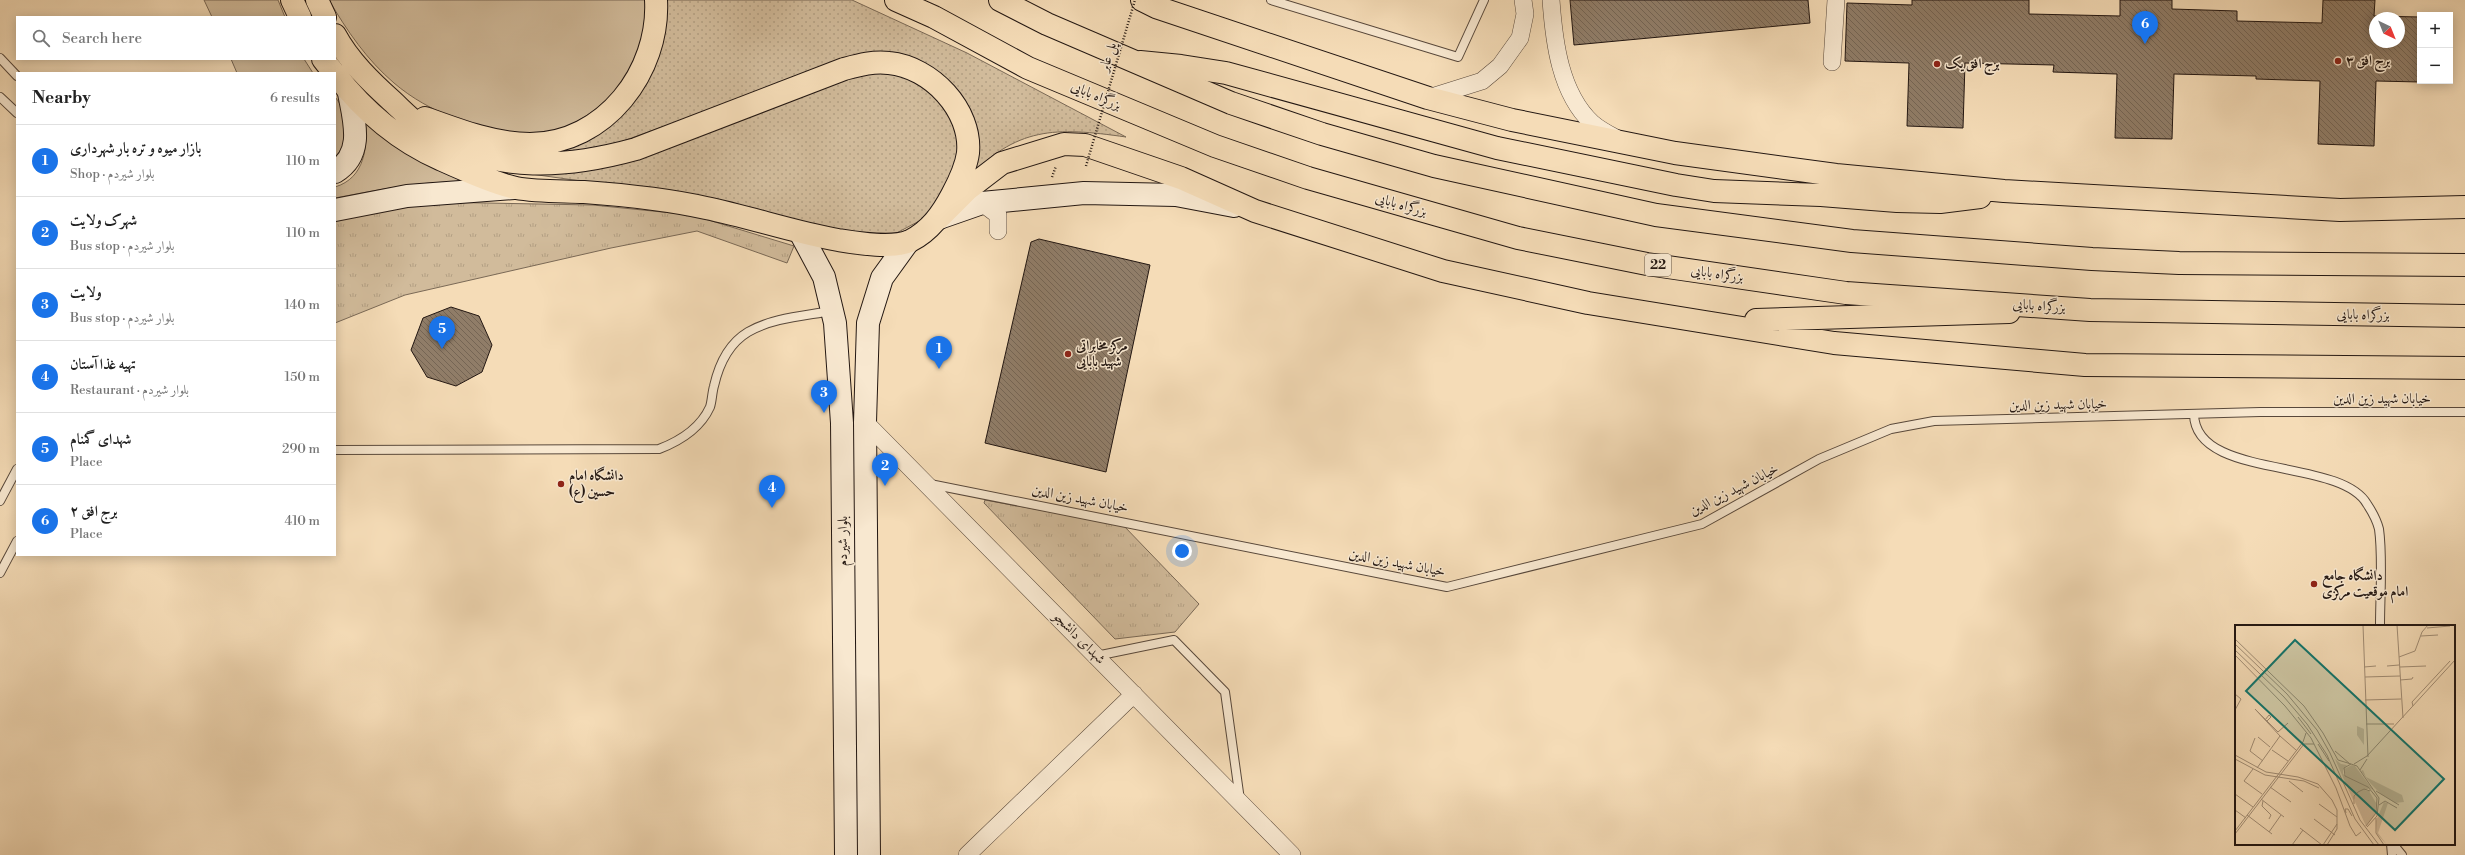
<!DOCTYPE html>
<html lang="en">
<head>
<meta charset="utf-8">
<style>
  :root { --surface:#fff; --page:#f6f6f6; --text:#222; --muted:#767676; --line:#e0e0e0; --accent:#1a73e8 }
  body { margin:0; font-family:"Libre Bodoni",Amiri,serif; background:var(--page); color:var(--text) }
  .controls { position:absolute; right:12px; top:12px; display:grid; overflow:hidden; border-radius:0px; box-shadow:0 2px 10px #0003 }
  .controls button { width:36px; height:36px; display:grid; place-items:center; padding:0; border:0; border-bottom:1px solid var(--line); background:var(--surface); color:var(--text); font:20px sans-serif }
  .compass { position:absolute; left:2369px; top:12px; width:36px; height:36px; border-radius:50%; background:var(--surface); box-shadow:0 2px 10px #0003; rotate:137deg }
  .you { position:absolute; left:1182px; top:551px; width:14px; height:14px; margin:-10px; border:3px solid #fff; border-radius:50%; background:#1a73e8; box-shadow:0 0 0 6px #1a73e833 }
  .badge { display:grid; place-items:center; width:26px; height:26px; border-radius:50%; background:var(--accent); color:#fff; font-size:13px; font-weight:700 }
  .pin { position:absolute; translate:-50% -33px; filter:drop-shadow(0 1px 2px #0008) }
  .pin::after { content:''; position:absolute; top:21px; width:14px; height:12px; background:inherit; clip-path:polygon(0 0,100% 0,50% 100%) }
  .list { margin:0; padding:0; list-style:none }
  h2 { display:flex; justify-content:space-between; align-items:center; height:52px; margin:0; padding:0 16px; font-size:17px }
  h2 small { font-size:13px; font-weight:400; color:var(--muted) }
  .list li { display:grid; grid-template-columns:26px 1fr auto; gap:12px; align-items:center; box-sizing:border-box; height:72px; padding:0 16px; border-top:1px solid var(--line) }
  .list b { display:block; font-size:15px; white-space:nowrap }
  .list p { margin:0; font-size:13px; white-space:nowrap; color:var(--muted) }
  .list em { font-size:13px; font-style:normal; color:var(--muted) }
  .icon { flex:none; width:22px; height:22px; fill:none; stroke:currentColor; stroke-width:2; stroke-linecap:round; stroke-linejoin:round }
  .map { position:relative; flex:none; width:2465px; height:855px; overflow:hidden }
  .search { position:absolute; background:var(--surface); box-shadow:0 2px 10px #0003; left:16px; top:16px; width:320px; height:44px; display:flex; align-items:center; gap:10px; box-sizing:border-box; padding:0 14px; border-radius:0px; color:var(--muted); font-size:15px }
  .panel { position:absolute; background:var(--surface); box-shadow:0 2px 10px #0003; left:16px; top:72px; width:320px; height:484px; border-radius:0px }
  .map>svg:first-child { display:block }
</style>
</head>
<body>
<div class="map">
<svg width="2465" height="855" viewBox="0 0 2465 855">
  <defs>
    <pattern id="grass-dots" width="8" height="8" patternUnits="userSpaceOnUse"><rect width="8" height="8" fill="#d1bb9b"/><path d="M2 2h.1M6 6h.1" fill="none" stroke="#b3a084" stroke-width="1.8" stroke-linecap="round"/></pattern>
    <pattern id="park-tufts" width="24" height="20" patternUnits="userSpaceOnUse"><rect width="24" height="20" fill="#d1bb9b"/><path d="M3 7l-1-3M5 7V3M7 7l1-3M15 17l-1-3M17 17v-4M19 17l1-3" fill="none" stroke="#b3a084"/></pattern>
    <pattern id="building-back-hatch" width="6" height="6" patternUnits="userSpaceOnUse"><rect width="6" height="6" fill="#907d68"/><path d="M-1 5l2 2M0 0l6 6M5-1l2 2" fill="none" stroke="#756554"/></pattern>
  </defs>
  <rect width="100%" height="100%" fill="#f5dcb7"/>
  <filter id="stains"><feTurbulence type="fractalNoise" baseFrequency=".005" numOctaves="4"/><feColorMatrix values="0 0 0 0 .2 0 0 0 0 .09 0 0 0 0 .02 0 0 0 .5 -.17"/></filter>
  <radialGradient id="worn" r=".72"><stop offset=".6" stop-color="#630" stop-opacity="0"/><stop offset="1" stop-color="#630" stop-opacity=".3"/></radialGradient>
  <path fill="url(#grass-dots)" stroke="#7a6956" d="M665,0H852L967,53L1126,137C1055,127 1017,126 965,181L977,140L906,58L679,121L609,146L559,157L501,152L621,115L635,101L650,76Z
    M882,70L912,78L943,102L958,134L959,154L948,191L923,219L889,237L851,238L645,190L531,174L818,87Z"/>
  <path fill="url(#park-tufts)" stroke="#7a6956" d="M431,202L593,205L692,215L794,246L787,263L697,231L611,248L405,295L335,323V219Z
    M985,500L1123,525L1199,604L1175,632L1115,639L984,503Z"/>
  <path fill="#d1bb9b" stroke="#7a6956" d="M204,0H278L285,17H212Z
    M329,0H646C647,37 635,73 608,98C590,116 570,127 546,134C540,135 531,134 525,133C479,131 429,113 394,83C367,60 347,31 329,0Z
    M231,59H304L313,73H237Z
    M335,97C349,113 351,141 335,157Z
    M365,120L406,150L463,182C419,181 378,190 335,198V187C365,178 368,147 365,120Z"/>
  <path fill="url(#building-back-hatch)" stroke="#231712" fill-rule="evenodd" d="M1570,0H1808L1810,23L1574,45Z
    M1912,0H2029V14L2120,16V0H2172V9L2237,11V21L2322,23L2323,0H2375L2374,16L2420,17V82L2376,81L2374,146L2318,144L2320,81L2256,79V76L2174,74L2172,139L2115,138L2117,74L2053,72L2054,65L1965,63L1963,128L1907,126L1909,63L1845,61L1847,3L1912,5ZM2375,18H2399V42H2375Z
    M1039,239L1150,265L1106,472L985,443L1031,242Z
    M451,307L479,316L492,345L482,372L456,386L427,377L411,350L423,318Z"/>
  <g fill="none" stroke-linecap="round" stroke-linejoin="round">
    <g stroke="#58483b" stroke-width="10">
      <path id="lane" d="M1271,0L1458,57L1484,0
        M0,58L17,76
        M0,97L17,113
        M2194,414C2195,480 2340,457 2367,504C2371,510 2377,521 2379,529C2383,557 2380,596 2380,626
        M335,450L659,449C680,441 700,429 710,407C712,401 712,393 714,386C719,364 728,344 748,332C772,318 804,316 831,311
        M930,484L1447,587L1702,524L1819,459L1891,429L1934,421L2260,412H2465
        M0,501L17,469
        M0,573L17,541
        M1096,656L1174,640L1225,692L1240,800
        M2391,844L2392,855
        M2393,844L2402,855"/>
    </g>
    <g stroke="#58483b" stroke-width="18">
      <path id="street" d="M1551,0C1554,42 1560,93 1592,123C1599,129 1608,134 1616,138
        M1832,62L1836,0
        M1428,98L1482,81L1500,66L1520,38L1525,14L1523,0
        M982,203L998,215V231
        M865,422L1292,855
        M967,855L1134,694"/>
    </g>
    <g stroke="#231712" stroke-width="24">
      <path id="secondary" d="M335,172C365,154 354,120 349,93
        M335,210L407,196L514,188
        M939,218L982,203L1084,193L1176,195L1234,206
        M801,234L824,277L835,323L842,423L846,855
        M869,855L865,422L868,323L882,278L908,242"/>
    </g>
    <g stroke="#231712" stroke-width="24">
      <path id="primary" d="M292,0L300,17
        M317,0L325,17
        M1142,0L1156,7L1428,98L1512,120L1675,153L1836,175L2004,191L2340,210L2465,207
        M335,35C349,61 371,82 392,101C406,114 418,127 434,136C498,173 567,168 636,149L844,69C859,65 873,61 889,63C931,67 972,110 968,153C966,168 959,182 952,195C942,214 930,231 910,241C892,249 857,243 838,240C793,232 750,217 706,208C666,199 625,195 584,192C562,191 538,192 516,188C495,184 460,168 440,159C399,141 363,110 335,74
        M323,59L334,73
        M1140,62L1181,66L1226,73L1497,148L1676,185L1714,191L1821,195L1897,201L1940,202L1980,197
        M425,118C458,130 495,144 530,144C605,144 660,71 656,0
        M939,218L968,189L1002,163L1064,144L1085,145L1181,178L1255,211L1443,271L1588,303L1705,322L1834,343L2085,365L2465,368
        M1756,320L2009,312"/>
    </g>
    <g stroke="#231712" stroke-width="24">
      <path id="highway" d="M896,0L934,17L1028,68L1215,146L1308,178L1518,238L1647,264L1846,293L2090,310L2465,316
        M1000,0L1047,24L1231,103L1322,134L1434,166L1656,215L1852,241L2092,259L2179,263L2465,265"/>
    </g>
    <path stroke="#231712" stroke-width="2.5" stroke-dasharray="1 2" stroke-linecap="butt" d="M1052,177L1056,166"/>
    <use href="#lane" stroke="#f8e8d0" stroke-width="8"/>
    <use href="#street" stroke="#f8e8d0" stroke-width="17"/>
    <use href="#secondary" stroke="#f8e8d0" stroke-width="22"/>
    <use href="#primary" stroke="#f5dcb7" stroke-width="22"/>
    <use href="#highway" stroke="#f5dcb7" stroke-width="22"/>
    <path stroke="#231712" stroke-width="2.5" stroke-dasharray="1 2" stroke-linecap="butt" d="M1086,166L1135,0"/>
  </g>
  <g fill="#8f2418" stroke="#f8e8d0" stroke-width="1.5">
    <circle cx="2338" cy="61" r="4"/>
    <circle cx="1937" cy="64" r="4"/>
    <circle cx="1068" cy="354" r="4"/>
    <circle cx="561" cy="484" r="4"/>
    <circle cx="2314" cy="584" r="4"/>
  </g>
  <g text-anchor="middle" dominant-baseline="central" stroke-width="3" stroke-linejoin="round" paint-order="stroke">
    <rect fill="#f8e8d0" stroke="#63564b" stroke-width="1" x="1645" y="254" width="26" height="22" rx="3"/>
    <g font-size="13" font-weight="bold" fill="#231712">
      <text x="1658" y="265">22</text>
    </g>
    <g font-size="14" fill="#231712" stroke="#f8e8d0">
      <text transform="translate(1108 57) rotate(-73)">پل عابر</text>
      <text transform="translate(1096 96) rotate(23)">بزرگراه بابایی</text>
      <text transform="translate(1401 205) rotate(16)">بزرگراه بابایی</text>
      <text transform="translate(1717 274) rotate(8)">بزرگراه بابایی</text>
      <text transform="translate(2039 306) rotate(4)">بزرگراه بابایی</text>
      <text transform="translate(2363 315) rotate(1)">بزرگراه بابایی</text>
      <text x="2382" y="399">خیابان شهید زین الدین</text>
      <text transform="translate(2058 405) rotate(-1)">خیابان شهید زین الدین</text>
      <text transform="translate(1734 490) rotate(-27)">خیابان شهید زین الدین</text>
      <text transform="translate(1080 499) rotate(11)">خیابان شهید زین الدین</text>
      <text transform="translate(843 541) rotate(-90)">بلوار شیردم</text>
      <text transform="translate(1397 563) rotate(11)">خیابان شهید زین الدین</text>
      <text transform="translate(1079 638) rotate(45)">شهدای دانشجو</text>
    </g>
    <g font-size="14" font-weight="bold" fill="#231712" stroke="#f8e8d0" text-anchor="start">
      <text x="2346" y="61">برج افق ۳</text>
      <text x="1945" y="64">برج افق یک</text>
      <text x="1076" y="346">مرکز مخابراتی<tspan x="1076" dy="16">شهید بابایی</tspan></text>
      <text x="569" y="476">دانشگاه امام<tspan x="569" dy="16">حسین (ع)</tspan></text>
      <text x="2322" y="576">دانشگاه جامع<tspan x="2322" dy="16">امام موقعیت مرکزی</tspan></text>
    </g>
  </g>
  <g transform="translate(2235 625)">
    <rect width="220" height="220" fill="#f5dcb7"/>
    <path d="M100,134L106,139L112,140L108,145V149L134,163L118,175ZM117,140L120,141L138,165L111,151L109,144Z" fill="#d1bb9b"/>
    <path d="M122,101L129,104V120L122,110ZM128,145L131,152L167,170L169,177L160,178L146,169L136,159L126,146Z" fill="#d1bb9b"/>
    <path d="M126,165L134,166L141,178L140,190L131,201L120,177V170ZM149,177L153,178L143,208L152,220L142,209L141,196Z" fill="#d1bb9b"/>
    <path fill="none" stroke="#a18d75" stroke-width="1" d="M128,0L133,132M162,0L168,93M192,3L215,1M186,11L203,10M0,14L69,81L88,108L103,135L116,139M0,19L52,69L82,105L95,128L125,195L144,220M0,25L49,72L72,99L92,130L120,194L139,220M0,30L50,81L76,113L101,163L115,201L121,211L126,207M164,32L180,26L187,7L193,0M152,41L164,40M129,42L141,41M165,42L191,41M130,52L165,51M165,55L177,54L178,52M0,69L6,74L0,85M130,75L166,74M178,81L177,77L215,36M63,92L76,109M30,95L34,90L36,92L32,96M131,99H159M43,107L20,84L45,111L61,125M43,107L53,98M23,112L35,122M20,113L15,126L28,136M83,119L94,136M37,125L53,136M100,126L115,139M0,130L31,147L63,152L83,159L97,175L102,185V204L92,220M0,134L30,150L69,156L84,163M119,139L132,131L220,35M22,143L45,111M18,144L9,156L27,169M125,145L132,134M54,156L68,167M35,162L56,177M141,166L164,180M0,169L18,182M26,174L49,192M28,176L27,181L36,190L34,194M84,179L102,192M119,179V171L123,167L129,164L135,166M144,180L150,176L162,183M0,185L11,193M111,188L110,184H113L117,191M12,190L37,209M141,193V208L149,220M79,194L100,210M131,201L141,188L142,173L133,162L110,151L109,143L116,139L122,141L144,173L142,191L132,202M65,203L87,220M0,206L68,117L71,108M34,207L46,190M0,209L69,119H79M57,220L68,205M88,220L102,199"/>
    <path fill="#0f766e" fill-opacity="0.15" stroke="#0f766e" stroke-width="2" d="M60,15L209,154L160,205L11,66Z"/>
    <rect width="220" height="220" fill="none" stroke="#231712" stroke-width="2"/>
  </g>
  <rect width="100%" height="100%" filter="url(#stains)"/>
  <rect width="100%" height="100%" fill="url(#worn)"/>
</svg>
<div class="controls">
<button>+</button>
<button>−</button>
</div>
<svg class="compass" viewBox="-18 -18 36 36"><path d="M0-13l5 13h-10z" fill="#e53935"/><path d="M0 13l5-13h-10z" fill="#767676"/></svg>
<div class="you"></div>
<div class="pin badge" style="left:939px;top:369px">1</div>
<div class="pin badge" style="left:885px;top:486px">2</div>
<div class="pin badge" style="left:824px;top:413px">3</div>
<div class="pin badge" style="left:772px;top:508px">4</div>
<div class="pin badge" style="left:442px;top:349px">5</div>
<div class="pin badge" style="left:2145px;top:44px">6</div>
<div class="search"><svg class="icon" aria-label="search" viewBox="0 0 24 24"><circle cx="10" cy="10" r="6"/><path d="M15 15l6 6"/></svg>Search here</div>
<section class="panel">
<h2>Nearby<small>6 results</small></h2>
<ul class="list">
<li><span class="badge">1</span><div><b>بازار میوه و تره بار شهرداری</b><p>Shop · بلوار شیردم</p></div><em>110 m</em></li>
<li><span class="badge">2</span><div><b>شهرک ولایت</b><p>Bus stop · بلوار شیردم</p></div><em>110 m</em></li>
<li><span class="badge">3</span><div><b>ولایت</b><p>Bus stop · بلوار شیردم</p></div><em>140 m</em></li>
<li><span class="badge">4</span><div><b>تهیه غذا آستان</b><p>Restaurant · بلوار شیردم</p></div><em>150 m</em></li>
<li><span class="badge">5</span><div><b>شهدای گمنام</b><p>Place</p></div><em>290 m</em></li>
<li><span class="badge">6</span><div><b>برج افق ۲</b><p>Place</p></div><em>410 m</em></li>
</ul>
</section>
</div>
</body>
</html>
